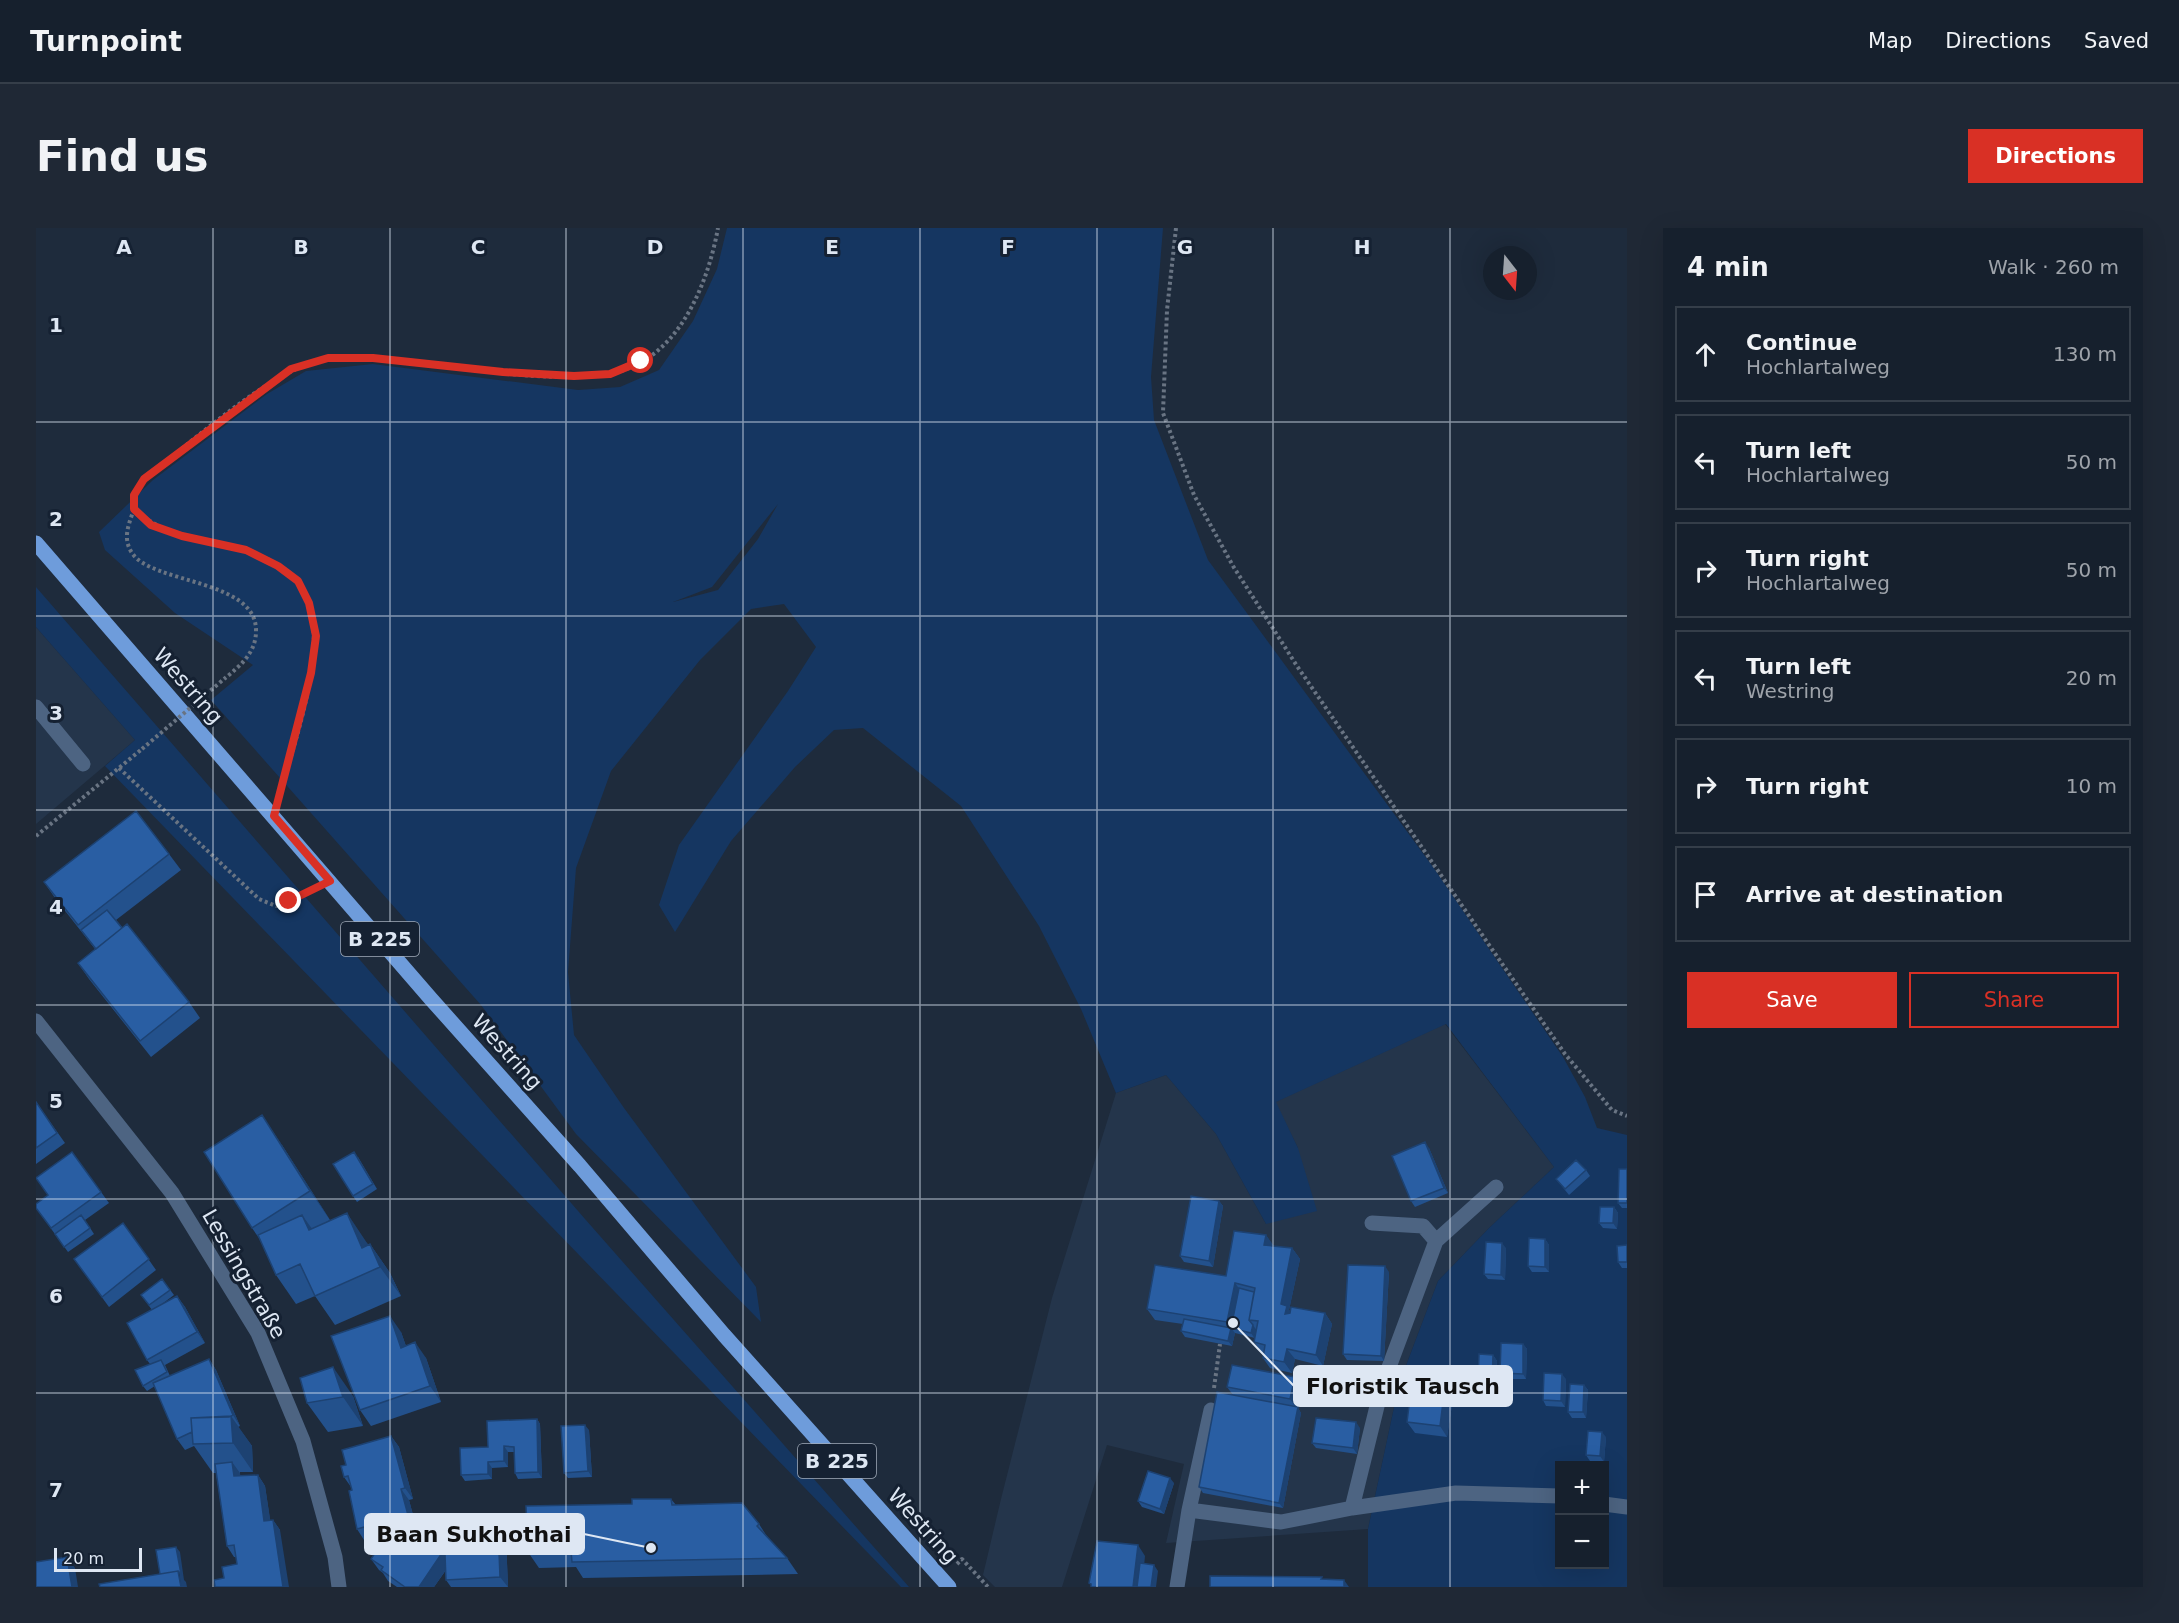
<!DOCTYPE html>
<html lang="en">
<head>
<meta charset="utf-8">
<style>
  :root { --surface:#16202d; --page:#1f2835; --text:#f1f3f6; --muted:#9ea3aa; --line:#353e49; --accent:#d93025 }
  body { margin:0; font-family:"DejaVu Sans",sans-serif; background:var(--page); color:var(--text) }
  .controls { position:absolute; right:18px; bottom:18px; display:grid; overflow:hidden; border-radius:0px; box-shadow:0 6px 24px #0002 }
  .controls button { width:54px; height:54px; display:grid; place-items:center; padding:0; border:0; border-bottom:2px solid var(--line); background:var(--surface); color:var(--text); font:30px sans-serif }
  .compass { position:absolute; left:1447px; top:18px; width:54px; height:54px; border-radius:50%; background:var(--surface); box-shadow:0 6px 24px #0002; rotate:163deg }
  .scale { position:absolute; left:18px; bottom:15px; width:88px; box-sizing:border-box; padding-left:6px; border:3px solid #dee7f3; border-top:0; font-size:16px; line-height:21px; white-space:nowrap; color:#dee7f3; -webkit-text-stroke:4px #152132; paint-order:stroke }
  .stop { position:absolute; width:18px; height:18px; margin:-14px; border:4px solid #d93025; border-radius:50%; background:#fff }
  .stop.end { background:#d93025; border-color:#fff; box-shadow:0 2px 6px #0008 }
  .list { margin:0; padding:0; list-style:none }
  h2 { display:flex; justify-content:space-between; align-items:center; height:78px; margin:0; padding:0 24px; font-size:26px }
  h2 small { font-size:20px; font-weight:400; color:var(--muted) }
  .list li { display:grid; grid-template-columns:39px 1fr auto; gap:18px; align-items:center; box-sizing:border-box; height:96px; margin:0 12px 12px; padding:0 12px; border:2px solid var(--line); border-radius:0px }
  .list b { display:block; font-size:22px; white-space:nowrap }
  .list p { margin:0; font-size:20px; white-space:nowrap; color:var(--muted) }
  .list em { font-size:20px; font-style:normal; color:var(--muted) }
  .actions { display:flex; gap:12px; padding:18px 24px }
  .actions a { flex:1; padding:14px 0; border:2px solid var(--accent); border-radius:0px; text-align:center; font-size:21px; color:var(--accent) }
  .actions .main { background:var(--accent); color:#fff }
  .icon { flex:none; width:33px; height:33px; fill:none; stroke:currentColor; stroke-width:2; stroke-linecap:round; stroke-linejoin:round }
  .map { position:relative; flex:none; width:1591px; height:1359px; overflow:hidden; border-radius:0px }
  header { display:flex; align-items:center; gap:36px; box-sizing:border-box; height:84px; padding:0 30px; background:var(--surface); border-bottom:2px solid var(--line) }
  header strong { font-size:28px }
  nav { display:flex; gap:33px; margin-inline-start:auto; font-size:21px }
  .intro { display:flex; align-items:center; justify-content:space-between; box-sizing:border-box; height:144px; padding:0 36px }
  h1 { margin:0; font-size:42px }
  .button { padding:15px 27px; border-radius:0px; background:var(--accent); color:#fff; font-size:21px; font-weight:700 }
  main { display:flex; gap:36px; padding:0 36px }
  aside { flex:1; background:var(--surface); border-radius:0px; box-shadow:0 6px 24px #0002 }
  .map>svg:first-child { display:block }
</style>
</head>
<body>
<header>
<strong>Turnpoint</strong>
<nav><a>Map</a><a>Directions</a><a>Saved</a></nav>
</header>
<div class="intro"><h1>Find us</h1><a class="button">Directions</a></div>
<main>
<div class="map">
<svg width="1591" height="1359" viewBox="0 0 1591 1359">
  <rect width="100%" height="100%" fill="#1e2b3c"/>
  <path fill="#24354b" d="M0,399L99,512L0,596Z
    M1409,796L1518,939L1453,1000L1402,1053L1363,1156L1332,1301L1130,1315L1148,1236L1071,1217L1026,1359H959L947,1347L965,1271L1016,1070L1080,865L1130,847L1180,906L1230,996L1262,920L1239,874Z"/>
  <path fill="#153661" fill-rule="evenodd" d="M691,0H1127L1115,149L1118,192L1172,332L1397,639L1527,829L1549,869L1561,900L1591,907V1359H1332V1301L1363,1156L1402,1053L1453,1000L1518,939L1410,796L1240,874L1262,920L1281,983L1230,996L1180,906L1130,847L1080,865L1045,781L1003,698L925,578L827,500L798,502L759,539L695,613L639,704L623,677L643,617L752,463L780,419L748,376L715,381L664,432L575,543L540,640L532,744L538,807L588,880L720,1059L725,1094L540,906L445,777L175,472L217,437L139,385L69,322L63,304L117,252L231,166L270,143L337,136L542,162L584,159L623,142L657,93L681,41ZM742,276L722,311L682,362L637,374L676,359ZM1524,1238H1568V1336H1524Z
    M0,359L549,991L873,1359H865L69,538L99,512L0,399Z"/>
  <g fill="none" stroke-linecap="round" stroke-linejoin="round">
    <path stroke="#697483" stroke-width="4" stroke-dasharray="3 3" stroke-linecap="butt" d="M1140,0L1131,82L1127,185L1158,267L1197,338L1261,438L1460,727L1529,826L1576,882L1591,888
      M98,281C93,296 86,310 96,325C116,356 221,351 220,403C220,425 204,438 188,451
      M83,540L223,671L240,678L272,664
      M245,563C260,507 299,405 263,354C252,340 224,326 208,322C165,310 133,312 98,281V267L108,251C155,215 236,140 292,130C319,125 350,131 378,134C437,141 513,155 572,146C640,135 671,60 682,0
      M0,608L106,521
      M1178,1160L1184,1116
      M921,1336L926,1331L952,1359"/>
    <path stroke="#4d6482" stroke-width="15" d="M0,479L47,536
      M1336,995L1387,998L1400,1013
      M1568,1276L1591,1279
      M1316,1280L1346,1158L1400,1013L1460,959
      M1153,1282L1175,1182
      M1141,1359L1153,1282L1245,1294L1316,1280L1420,1265L1524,1268"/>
    <path stroke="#4d6482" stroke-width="15" d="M0,793L136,965L222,1105L267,1213L299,1329L303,1359"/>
    <path stroke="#6e9cdb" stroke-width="15" d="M0,315L395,771L544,938L688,1107L913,1359"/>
    <path stroke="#697483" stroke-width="4" stroke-dasharray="3 3" stroke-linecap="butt" d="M106,521L188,451"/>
  </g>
  <path fill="#23518c" d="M133,626L145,642L80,692L153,774L164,790L115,829L53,751L42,735L59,721L19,670L8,654Z
    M0,874L29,915L0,936Z
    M246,917L294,992L287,996L331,1015L332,1017L334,1016L354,1045L365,1068L299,1097L279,1068L260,1076L240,1047L225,1013L216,1000Z
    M1393,920L1412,965L1379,979L1375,973Z
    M36,924L73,975L49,992L58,1006L32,1024L0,980L12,967Z
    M322,929L341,961L321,974L317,968Z
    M1591,941V980H1586L1582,975Z
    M1550,942L1554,948L1533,967L1520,951Z
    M1183,973L1187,978L1177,1039L1148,1034L1144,1028Z
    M1578,979L1582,985L1581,1001L1567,1000L1563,995Z
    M87,995L120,1042L73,1079L38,1031Z
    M1230,1007L1237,1018L1256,1020L1264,1031L1253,1082L1254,1083L1289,1085L1296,1096L1287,1138L1259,1131L1256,1145L1234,1140L1227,1130L1228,1125H1226L1218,1114L1219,1110L1199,1105L1196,1118L1149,1109L1145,1103L1147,1096L1119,1092L1111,1081L1190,1048Z
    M1509,1011L1513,1017V1044H1496L1492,1038Z
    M1591,1017V1040H1586L1582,1034Z
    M1470,1020L1469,1052L1452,1051L1448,1046Z
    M1353,1044L1348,1133L1311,1132L1307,1126Z
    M126,1051L138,1067L126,1076L141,1068L149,1079L169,1115L129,1137L134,1148L173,1131L180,1142L204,1198L202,1199L216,1218L217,1244H204V1248L222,1247L229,1258L234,1292H237L244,1302L188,1350L201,1336L200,1329H198L191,1318L180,1245H177L158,1218L149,1222L141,1211L119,1158L111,1163L107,1158L114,1136L111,1132L116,1082L105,1067Z
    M365,1104L370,1118L390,1130L405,1174L335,1198L324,1182Z
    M1487,1116L1491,1121L1490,1151H1468L1464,1145Z
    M1457,1127L1461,1133L1459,1163L1446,1162L1442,1157Z
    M1259,1149L1267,1160L1262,1180L1265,1185L1247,1280L1167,1265L1163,1259L1197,1167L1191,1159Z
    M264,1150L317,1168L327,1198L292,1204L271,1175Z
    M1530,1151L1529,1179L1510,1178L1507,1172Z
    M1548,1157L1552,1162L1550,1190H1536L1532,1184Z
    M1416,1177L1411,1209L1379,1205L1371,1194Z
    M501,1191L504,1196L506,1250L482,1251L479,1245L478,1224H472V1239L456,1240V1251L429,1253L425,1247L452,1219Z
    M1324,1200L1321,1226L1280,1220L1276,1215Z
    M553,1202L556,1249L532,1250L528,1245Z
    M355,1208L363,1219L377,1271L373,1272L380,1298L375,1299L409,1323L470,1310L472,1359H415L410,1352V1342L398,1359H361L352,1353L347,1345L343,1342L335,1331L353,1305L328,1312L321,1301L316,1262L315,1259L308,1249L310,1237Z
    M1570,1209L1568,1234L1554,1233L1550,1227Z
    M1138,1255L1128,1286L1106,1279L1102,1273Z
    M635,1271L640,1277L723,1296L732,1310L751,1330L762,1346L547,1350L540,1339L503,1340L492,1324L596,1276Z"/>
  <path fill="#1d4272" d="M226,887L246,917L294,992L274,963Z
    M1389,914L1393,920L1412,965L1408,960Z
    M1183,973L1187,978L1177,1039L1173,1033Z
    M1578,979L1582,985L1581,1001L1577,995Z
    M311,985L331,1015L342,1040L326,1020Z
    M266,987L287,1016L273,1002Z
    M1230,1007L1238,1018L1228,1017Z
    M1509,1011L1513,1017V1044L1509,1039Z
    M1466,1015L1470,1020L1469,1052L1465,1047Z
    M334,1016L354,1045L365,1068L344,1039Z
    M1256,1020L1264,1031L1253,1082L1258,1089L1249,1086L1245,1076Z
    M1349,1038L1353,1044L1348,1133L1345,1128Z
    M1199,1055L1207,1066L1195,1100L1191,1094Z
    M141,1068L149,1079L169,1115L161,1104Z
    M1289,1085L1296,1096L1287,1138L1280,1127Z
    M354,1088L365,1104L376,1136L365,1120Z
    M1217,1097L1221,1103L1219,1111L1215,1105Z
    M1195,1100L1199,1105L1196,1118L1192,1113Z
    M379,1114L390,1130L405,1174L394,1158Z
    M1487,1116L1491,1121L1490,1151L1487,1146Z
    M1251,1121L1259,1131L1256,1145L1248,1134Z
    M1457,1127L1461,1133L1459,1163L1456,1157Z
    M173,1131L180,1142L204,1198L197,1187Z
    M297,1139L317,1168L327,1198L307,1169Z
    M1526,1146L1530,1151L1529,1179L1525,1173Z
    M1259,1149L1267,1160L1262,1180L1265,1185L1247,1280L1243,1275L1261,1181L1254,1171Z
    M1548,1157L1552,1162L1550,1190L1547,1184Z
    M1408,1166L1416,1177L1411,1209L1404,1198Z
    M195,1188L216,1218L217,1244L197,1215Z
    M501,1191L504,1196L506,1250L502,1244Z
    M1320,1194L1324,1200L1321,1226L1317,1220Z
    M549,1197L553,1202L556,1249L552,1243Z
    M1566,1204L1570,1209L1568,1234L1564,1228Z
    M355,1208L363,1219L377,1271L369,1260Z
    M468,1218L472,1224V1239L468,1233Z
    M196,1234L204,1245L206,1259L198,1248Z
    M452,1234L456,1240V1251L452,1246Z
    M222,1247L229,1258L236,1303L228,1293Z
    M1134,1250L1138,1255L1128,1286L1124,1281Z
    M365,1261L373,1272L380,1298L372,1287Z
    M237,1292L244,1302L253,1359H247Z
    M462,1299L470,1310L472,1359L464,1349Z
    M1102,1317L1109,1328L1106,1359H1097Z
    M140,1319L144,1324L148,1352L150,1354L151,1359H145Z
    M408,1322L416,1333L398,1359H383Z
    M31,1329L39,1340L42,1359H36Z
    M1118,1337L1122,1343L1120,1359H1115Z
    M1308,1352L1313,1359H1308Z"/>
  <path fill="#295ea3" stroke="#1d4272" stroke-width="1.5" d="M100,583L133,626L42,697L8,654Z
    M71,682L86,700L60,721L45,702Z
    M91,696L153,774L104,813L42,735Z
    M0,874L21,905L0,920Z
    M226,887L274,963L216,1000L168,924Z
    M1389,914L1408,960L1375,973L1356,928Z
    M36,924L65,964L15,1000L0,980V976L12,967L0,950Z
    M318,924L337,956L317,968L297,936Z
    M1540,932L1550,942L1529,961L1520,951Z
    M1583,941H1591V975H1582Z
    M1155,968L1183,973L1173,1033L1144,1028Z
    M1564,979H1578L1577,995H1563Z
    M311,985L326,1020L334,1016L344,1039L279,1068L264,1036L240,1047L222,1007L266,987L273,1002Z
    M45,987L54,1000L28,1019L19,1006Z
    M87,995L113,1031L66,1069L38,1031Z
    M1198,1003L1230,1007L1228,1017L1256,1020L1245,1076L1251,1078L1249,1086L1254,1085L1255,1079L1289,1085L1280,1127L1251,1121L1248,1134L1227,1130L1229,1117L1218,1114L1222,1093L1213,1092L1219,1060L1199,1055L1191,1094L1111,1081L1119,1037L1190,1048Z
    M1493,1010L1509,1011V1039L1492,1038Z
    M1450,1014L1466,1015L1465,1047L1448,1046Z
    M1591,1017V1034H1582L1581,1018Z
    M1312,1037L1349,1038L1345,1128L1307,1126Z
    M126,1051L134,1062L113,1077L105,1067Z
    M1203,1060L1218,1064L1213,1092L1217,1097L1215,1105L1195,1100Z
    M141,1068L161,1104L111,1132L91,1095Z
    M354,1088L365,1120L379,1114L394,1158L324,1182L295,1108Z
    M1148,1091L1195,1100L1192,1113L1145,1103Z
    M1465,1115L1487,1116V1146L1464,1145Z
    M1443,1126L1457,1127L1456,1157H1442Z
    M173,1131L197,1187L193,1189L155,1190L156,1204L141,1211L117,1155Z
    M125,1132L131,1144L107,1158L99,1142Z
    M1196,1137L1259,1149L1254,1171L1191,1159Z
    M297,1139L307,1169L271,1175L264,1150Z
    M1508,1145L1526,1146L1525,1173L1507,1172Z
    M1534,1156L1548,1157L1547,1184H1532Z
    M1375,1162L1408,1166L1404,1198L1371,1194Z
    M1181,1164L1262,1179L1243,1275L1163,1259Z
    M195,1188L197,1215L157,1216L155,1190Z
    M1280,1190L1320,1194L1317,1220L1276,1215Z
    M501,1191L502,1244L479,1245L478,1219L468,1218V1233L452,1234V1246L425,1247L424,1220L452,1219L451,1193Z
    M549,1197L552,1243L528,1245L525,1198Z
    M1552,1203L1566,1204L1564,1228L1550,1227Z
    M355,1208L369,1260L365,1261L372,1287L321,1301L313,1263L316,1262L312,1248L308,1249L305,1238L310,1237L306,1222Z
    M196,1234L198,1248L222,1247L228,1293L237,1292L247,1359H179L178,1352L188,1350L186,1339L201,1336L198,1317L191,1318L179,1236Z
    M1112,1243L1134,1250L1124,1281L1102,1273Z
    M596,1271H635L636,1277L706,1275L723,1296L721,1298L751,1330L536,1334L535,1323L492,1324L490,1278L596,1276Z
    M363,1290L408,1322L383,1359H369L345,1342L347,1339L335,1331Z
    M462,1299L464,1349L410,1352L408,1301Z
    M1061,1313L1102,1317L1097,1359H1055V1356L1053,1355Z
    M140,1319L145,1346L142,1343L124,1346L120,1322Z
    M31,1329L36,1359H0V1334Z
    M1104,1335L1118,1337L1115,1359H1101Z
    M142,1343L145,1359H64L63,1356Z
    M1174,1348L1286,1349L1285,1351L1308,1352V1359H1174Z"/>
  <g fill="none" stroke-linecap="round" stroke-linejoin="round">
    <path stroke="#d93025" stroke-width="8" d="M253,673L294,653L238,588L275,445L280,408L273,375L262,353L242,338L210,322L146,308L115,297L98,281V267L108,251L255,141L292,130H337L467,144L538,148L574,146L605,133"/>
  </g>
  <path fill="none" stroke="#dee7f3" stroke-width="1.5" stroke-opacity="0.55" d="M177,0V1359M354,0V1359M530,0V1359M707,0V1359M884,0V1359M1061,0V1359M1237,0V1359M1414,0V1359M0,194H1591M0,388H1591M0,582H1591M0,777H1591M0,971H1591M0,1165H1591"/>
  <g text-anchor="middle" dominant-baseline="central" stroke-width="6" stroke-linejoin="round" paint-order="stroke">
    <g fill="#152132" stroke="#a2acb9" stroke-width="1.5">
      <rect x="305" y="694" width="78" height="34" rx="4.5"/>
      <rect x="762" y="1216" width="78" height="34" rx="4.5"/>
    </g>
    <g font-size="20" font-weight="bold" fill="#dee7f3">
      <text x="344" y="711">B 225</text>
      <text x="801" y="1233">B 225</text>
    </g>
    <g font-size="21" fill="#dee7f3" stroke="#152132">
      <text transform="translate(152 458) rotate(49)">Westring</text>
      <text transform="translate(471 824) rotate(48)">Westring</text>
      <text transform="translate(208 1046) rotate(60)">Lessingstraße</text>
      <text transform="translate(887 1298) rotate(48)">Westring</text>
    </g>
  </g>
  <g font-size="20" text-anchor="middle" font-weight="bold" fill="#dee7f3" stroke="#152132" stroke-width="6" stroke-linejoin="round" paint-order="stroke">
    <text x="88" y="26">A</text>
    <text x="265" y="26">B</text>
    <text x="442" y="26">C</text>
    <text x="619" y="26">D</text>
    <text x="796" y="26">E</text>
    <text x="972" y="26">F</text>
    <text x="1149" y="26">G</text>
    <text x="1326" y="26">H</text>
    <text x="20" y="104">1</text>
    <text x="20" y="298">2</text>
    <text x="20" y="492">3</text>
    <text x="20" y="686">4</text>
    <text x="20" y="880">5</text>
    <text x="20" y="1075">6</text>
    <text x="20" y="1269">7</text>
  </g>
  <path fill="none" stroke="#dee7f3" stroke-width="2" d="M1197 1095L1258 1158M615 1320L548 1306"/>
  <g fill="#dee7f3" stroke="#152132" stroke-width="2">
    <circle cx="1197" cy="1095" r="6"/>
    <circle cx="615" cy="1320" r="6"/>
  </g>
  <g fill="#dee7f3" stroke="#dee7f3" stroke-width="2">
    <rect x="1258" y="1138" width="218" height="40" rx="6"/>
    <rect x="329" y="1286" width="219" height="40" rx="6"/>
  </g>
  <g font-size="22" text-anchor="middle" font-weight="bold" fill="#111">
    <text x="1367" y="1166">Floristik Tausch</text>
    <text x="438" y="1314">Baan Sukhothai</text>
  </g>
</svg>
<div class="controls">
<button>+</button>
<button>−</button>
</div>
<svg class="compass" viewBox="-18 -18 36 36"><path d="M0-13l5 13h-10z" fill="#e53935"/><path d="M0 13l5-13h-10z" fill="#9ea3aa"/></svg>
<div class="scale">20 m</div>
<div class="stop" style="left:605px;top:133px"></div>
<div class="stop end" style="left:253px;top:673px"></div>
</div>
<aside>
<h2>4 min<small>Walk · 260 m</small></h2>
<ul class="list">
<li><svg class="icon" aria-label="ahead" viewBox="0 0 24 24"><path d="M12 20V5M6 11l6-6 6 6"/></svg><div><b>Continue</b><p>Hochlartalweg</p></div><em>130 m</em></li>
<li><svg class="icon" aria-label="left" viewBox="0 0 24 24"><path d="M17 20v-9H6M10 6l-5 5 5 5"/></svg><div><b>Turn left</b><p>Hochlartalweg</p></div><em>50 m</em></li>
<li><svg class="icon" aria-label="right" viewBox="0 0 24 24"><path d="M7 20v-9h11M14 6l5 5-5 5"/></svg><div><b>Turn right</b><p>Hochlartalweg</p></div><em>50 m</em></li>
<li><svg class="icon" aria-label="left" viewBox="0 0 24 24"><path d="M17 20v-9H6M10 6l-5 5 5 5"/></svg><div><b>Turn left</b><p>Westring</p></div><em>20 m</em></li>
<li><svg class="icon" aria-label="right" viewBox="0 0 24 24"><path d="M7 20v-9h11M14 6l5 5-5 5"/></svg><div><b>Turn right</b></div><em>10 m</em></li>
<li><svg class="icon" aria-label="arrive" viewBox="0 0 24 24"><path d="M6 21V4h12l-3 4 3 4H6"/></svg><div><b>Arrive at destination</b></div></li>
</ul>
<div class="actions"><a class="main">Save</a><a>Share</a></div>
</aside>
</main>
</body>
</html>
